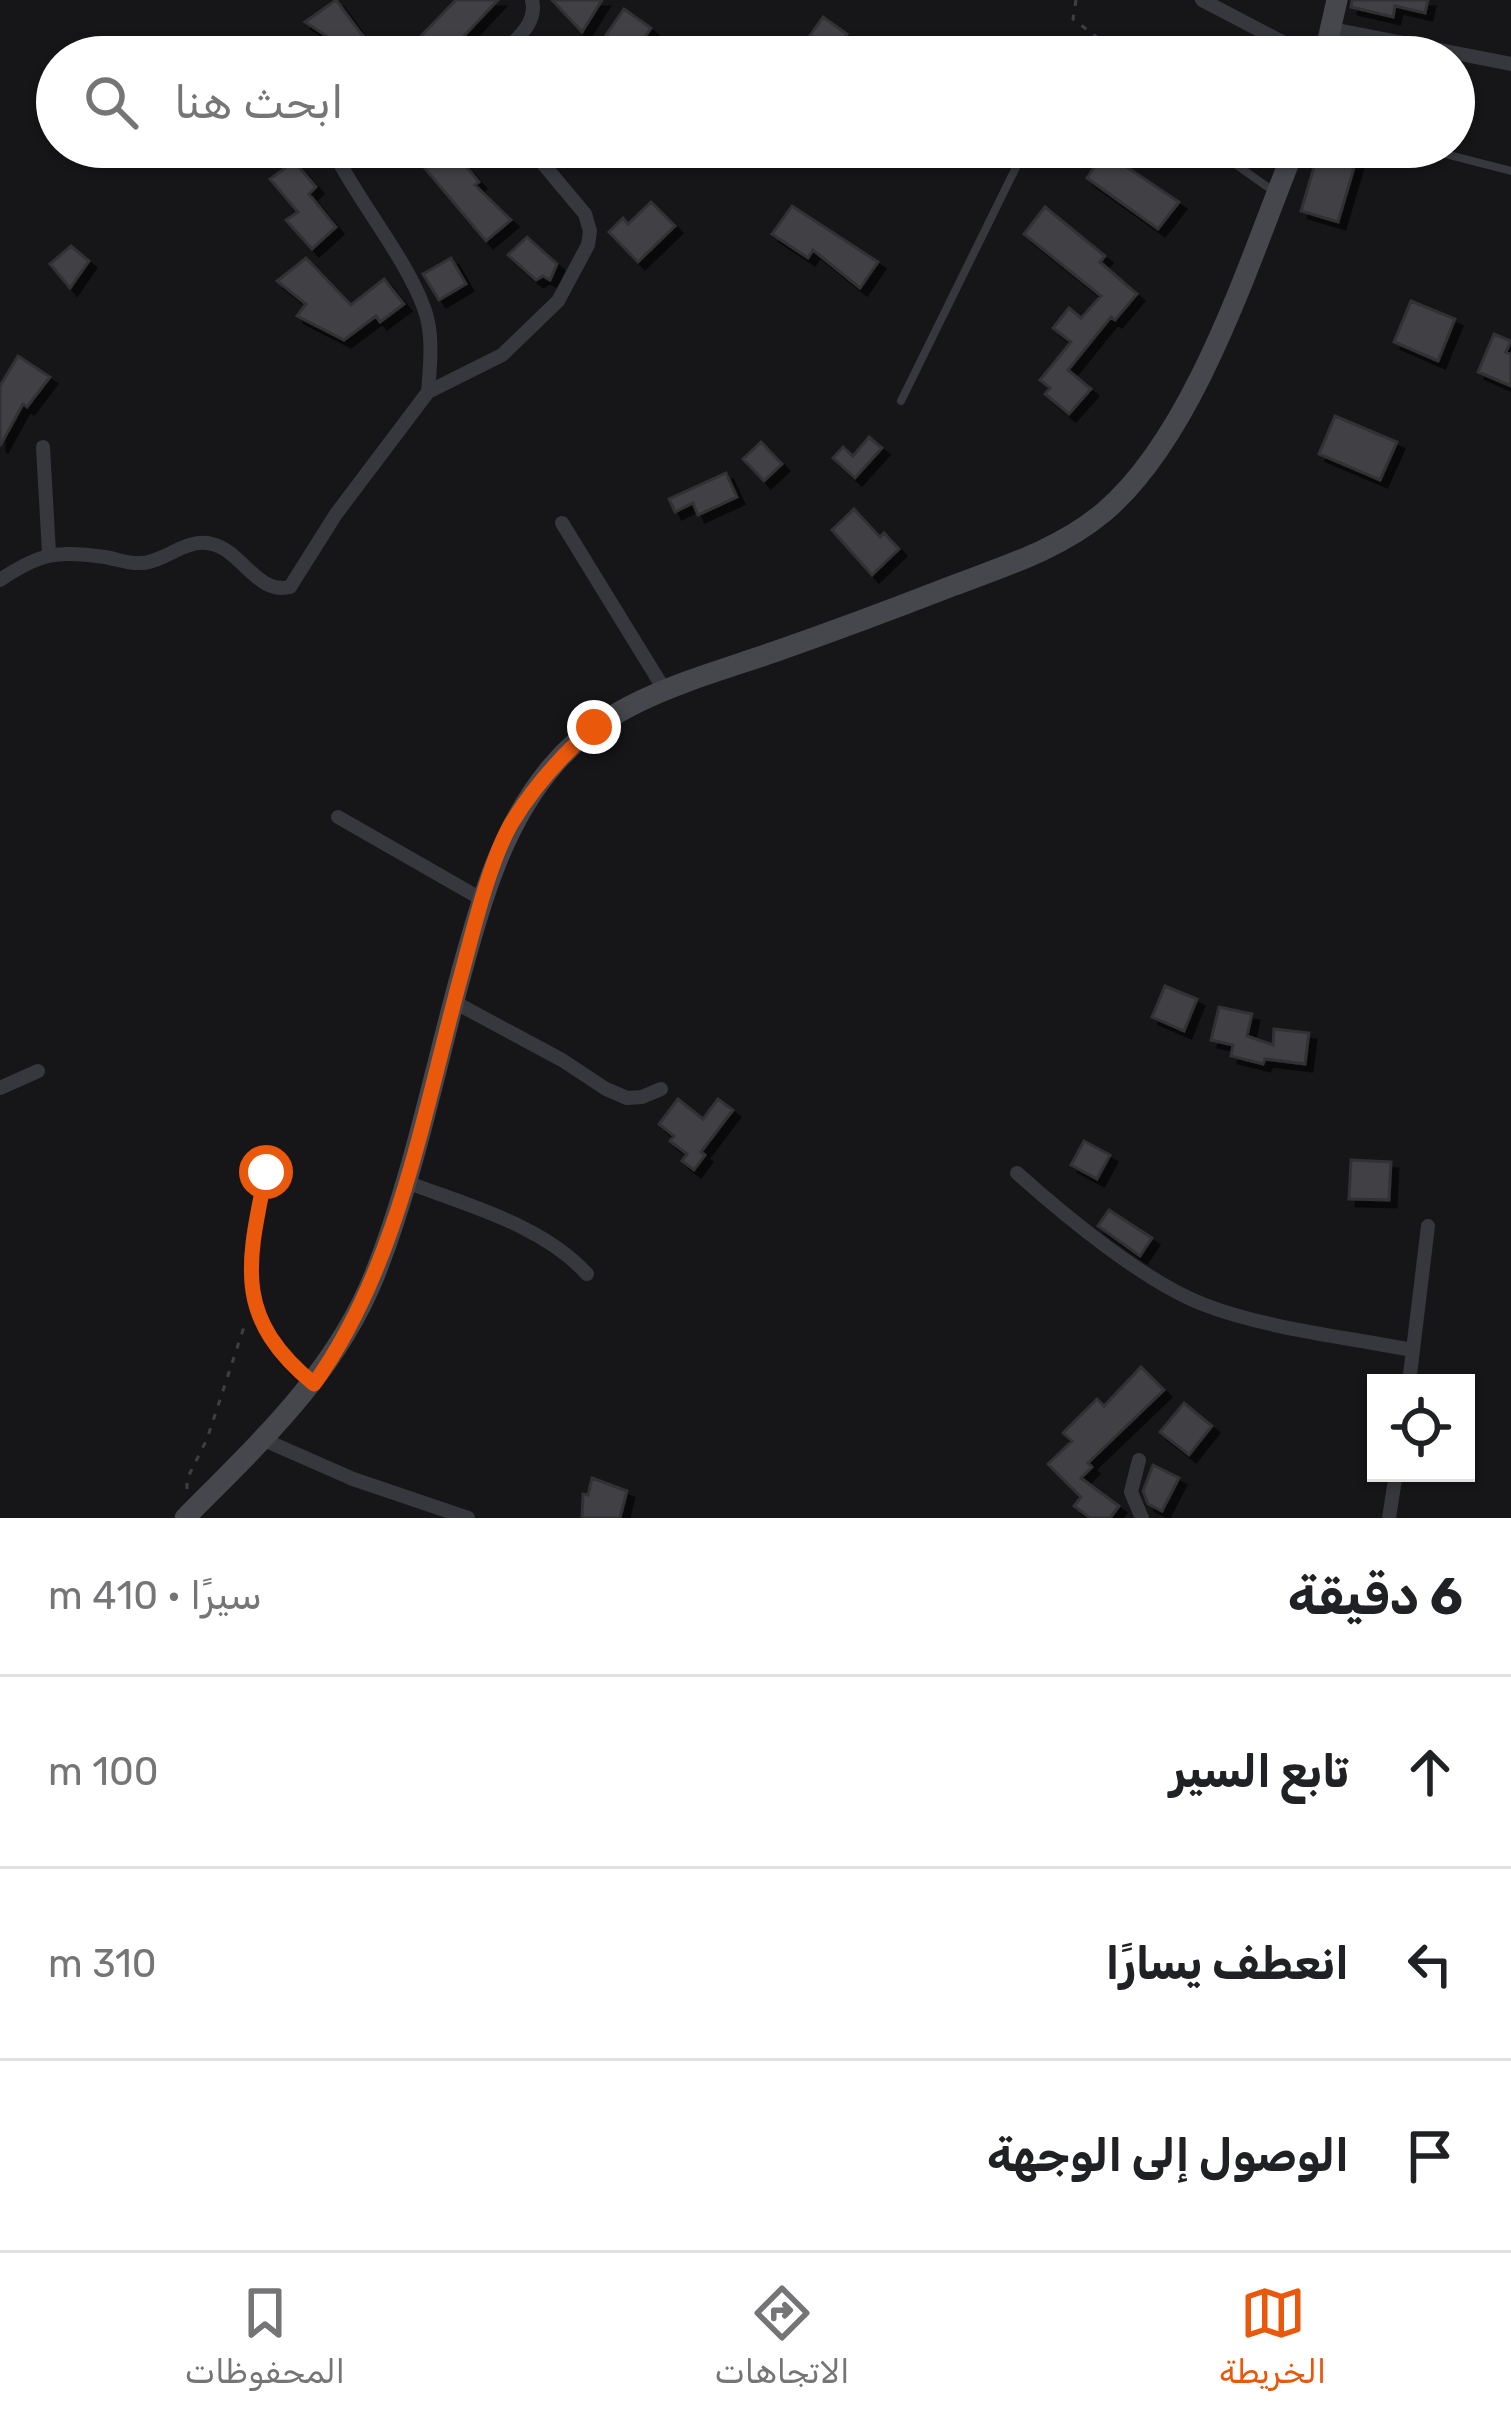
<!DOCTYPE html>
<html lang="ar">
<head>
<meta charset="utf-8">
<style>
  :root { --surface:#fff; --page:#f2f2f2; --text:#202124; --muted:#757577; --line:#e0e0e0; --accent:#ea580c }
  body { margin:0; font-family:Rubik,Cairo,sans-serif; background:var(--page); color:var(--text); direction:rtl }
  .controls { position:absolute; right:36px; bottom:36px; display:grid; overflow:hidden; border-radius:0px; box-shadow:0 3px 9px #0004 }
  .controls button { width:108px; height:108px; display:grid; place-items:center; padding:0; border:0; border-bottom:3px solid var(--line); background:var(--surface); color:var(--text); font:60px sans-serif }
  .stop { position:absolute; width:36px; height:36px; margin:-27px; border:9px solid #ea580c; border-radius:50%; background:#fff }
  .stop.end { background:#ea580c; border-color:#fff; box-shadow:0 3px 12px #0008 }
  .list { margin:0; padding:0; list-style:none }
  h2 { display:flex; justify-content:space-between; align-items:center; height:156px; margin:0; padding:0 48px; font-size:51px }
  h2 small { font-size:39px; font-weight:400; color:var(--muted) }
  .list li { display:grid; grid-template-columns:78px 1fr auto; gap:36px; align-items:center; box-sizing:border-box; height:192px; padding:0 48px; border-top:3px solid var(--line) }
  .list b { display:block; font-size:45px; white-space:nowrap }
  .list em { font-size:39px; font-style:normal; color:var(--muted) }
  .icon { flex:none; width:66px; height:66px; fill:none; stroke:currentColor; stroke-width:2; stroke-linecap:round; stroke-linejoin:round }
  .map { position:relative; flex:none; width:1511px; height:1518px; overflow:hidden; direction:ltr }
  .search { position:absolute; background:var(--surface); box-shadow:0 3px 9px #0004; left:36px; right:36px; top:36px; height:132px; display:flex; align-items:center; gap:30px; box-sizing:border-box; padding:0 42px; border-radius:66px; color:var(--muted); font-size:45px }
  .sheet { height:732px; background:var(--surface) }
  nav { display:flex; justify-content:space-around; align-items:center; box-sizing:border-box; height:168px; border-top:3px solid var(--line); background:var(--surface); font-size:33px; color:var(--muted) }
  nav a { display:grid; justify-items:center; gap:6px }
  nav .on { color:var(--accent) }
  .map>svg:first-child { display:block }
</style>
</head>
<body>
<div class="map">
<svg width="1511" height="1518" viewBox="0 0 1511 1518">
  <defs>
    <filter id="shadow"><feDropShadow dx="7" dy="7" stdDeviation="0" flood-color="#0009"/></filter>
  </defs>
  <rect width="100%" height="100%" fill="#161618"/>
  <path fill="#404145" stroke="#303034" stroke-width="3" filter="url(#shadow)" d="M336,0L359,31L382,57H333L345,48L305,22Z
    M456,0H498L444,57L421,36Z
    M552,0H602L582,32Z
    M1352,0H1428L1425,13L1395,6L1393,17L1351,7Z
    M624,9L651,28L631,57L606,35Z
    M823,17L847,34L831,57H824L805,43Z
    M267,147H282L316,187L309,194L336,227L312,249L286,220L298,212L270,179L284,169Z
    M407,147H446L452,155L455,153L479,182L475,185L511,220L486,241Z
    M1319,150L1356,161L1338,222L1301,211Z
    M1104,152L1179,202L1158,229L1087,178Z
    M651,202L675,226L638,262L609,232L623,218L628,224Z
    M792,206L878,262L860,288L813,250L808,258L772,234Z
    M1045,207L1105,256L1100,262L1137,294L1115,320L1111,317L1068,370L1091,389L1069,414L1045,394L1050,388L1040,380L1071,342L1053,328L1069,308L1081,318L1101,296L1024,234Z
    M527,237L557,264L550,280L543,276L536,280L508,255Z
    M71,246L89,261L70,288L50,264Z
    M306,258L351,305L384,279L404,304L380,322L376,316L344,340L297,316L306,304L277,281Z
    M451,258L466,284L439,300L423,274Z
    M1411,301L1455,319L1438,361L1394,342Z
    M1494,334L1511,341L1506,352L1511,354V386L1478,372Z
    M18,356L50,377L27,407L23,404L0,446V386Z
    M1335,416L1397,442L1380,480L1319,454Z
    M869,437L882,448L855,478L833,458L843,447L853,456Z
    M761,442L782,464L764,481L743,459Z
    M726,473L737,497L698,515L693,503L675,512L669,499Z
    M854,509L880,537L884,533L899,549L872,575L832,530Z
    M1165,986L1197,999L1184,1031L1152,1017Z
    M1219,1007L1252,1014L1247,1036L1273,1045L1274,1029L1309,1033L1305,1064L1265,1059L1263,1064L1231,1056L1233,1045L1211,1040Z
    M678,1099L703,1119L718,1099L733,1110L701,1152L705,1155L694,1170L682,1161L687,1154L670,1141L674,1136L659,1124Z
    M1084,1141L1110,1155L1097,1179L1071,1165Z
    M1351,1160L1391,1162L1389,1200L1349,1199Z
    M1109,1210L1152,1238L1140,1256L1098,1226Z
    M1141,1367L1164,1390L1088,1463L1092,1467L1081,1478L1119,1506L1110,1518H1090L1074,1506L1081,1497L1048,1464L1072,1441L1063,1433L1097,1399L1104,1406Z
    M1184,1403L1212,1426L1189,1455L1160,1432Z
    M1153,1465L1179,1478L1162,1511L1148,1504L1143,1491Z
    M592,1478L627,1491L620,1518H582L583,1494L588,1495Z"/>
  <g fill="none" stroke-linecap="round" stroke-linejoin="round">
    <path stroke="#3d3f44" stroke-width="3" stroke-dasharray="6 9" stroke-linecap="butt" d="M1076,0L1073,19L1123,57
      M1241,147L1267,166
      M187,1489V1479L207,1439L245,1324"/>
    <path stroke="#37383d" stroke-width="8" d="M1211,147L1276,193
      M1418,147L1511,171
      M901,401L1026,147"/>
    <path stroke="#37383d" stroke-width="14" d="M1202,0L1311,57
      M1332,29L1511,64
      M499,57C515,40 538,24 532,0
      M331,147C357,200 405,256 424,308C434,334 430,366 428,392
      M43,447L49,553
      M562,523L664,689
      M0,580C40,553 57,550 105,557C117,559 129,564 141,563C165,562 187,537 212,544C242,551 257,595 290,587L336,514L428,392L502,355L558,301L588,245L590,231L585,214L529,147
      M338,817L483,900
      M454,1002L562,1060L606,1089L627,1098L642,1097L661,1089
      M0,1088L38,1071
      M270,1154C249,1251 227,1313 314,1384
      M1017,1173C1065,1216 1146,1283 1205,1305C1268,1329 1346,1337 1412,1350
      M404,1181C465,1205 542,1224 587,1274
      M1409,1383L1428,1226
      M262,1439L353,1479L468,1518
      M1139,1460L1131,1492L1142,1518
      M1389,1518L1396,1473"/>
    <path stroke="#45474d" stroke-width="21" d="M1324,57L1337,0
      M185,1518C259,1443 335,1374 375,1274C413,1178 434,1073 461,974C482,898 503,821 557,761C612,699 699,678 774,652C834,631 893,609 952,586C1005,566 1060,549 1104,512C1196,434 1250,258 1295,147"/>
  </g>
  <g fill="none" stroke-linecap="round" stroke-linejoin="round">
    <path stroke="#ea580c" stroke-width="15" d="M266,1172C247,1266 233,1317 314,1384C399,1265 424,1110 462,972C474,928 489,863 511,824C534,786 561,756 594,727"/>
  </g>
</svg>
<div class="controls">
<button><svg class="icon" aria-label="locate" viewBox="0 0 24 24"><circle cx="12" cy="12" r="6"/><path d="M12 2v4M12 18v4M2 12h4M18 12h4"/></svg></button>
</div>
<div class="stop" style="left:266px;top:1172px"></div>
<div class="stop end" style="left:594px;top:727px"></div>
<div class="search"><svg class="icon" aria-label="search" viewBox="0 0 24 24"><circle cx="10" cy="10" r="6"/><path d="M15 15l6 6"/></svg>ابحث هنا</div>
</div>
<section class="sheet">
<h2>6 دقيقة<small>سيرًا · 410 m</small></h2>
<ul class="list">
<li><svg class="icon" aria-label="ahead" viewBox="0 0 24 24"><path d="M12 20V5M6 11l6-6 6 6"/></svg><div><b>تابع السير</b></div><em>100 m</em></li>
<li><svg class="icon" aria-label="left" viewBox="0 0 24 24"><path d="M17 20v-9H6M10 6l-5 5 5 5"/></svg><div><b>انعطف يسارًا</b></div><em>310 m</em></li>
<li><svg class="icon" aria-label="arrive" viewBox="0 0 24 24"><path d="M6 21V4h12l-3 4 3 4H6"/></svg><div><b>الوصول إلى الوجهة</b></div></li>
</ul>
</section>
<nav>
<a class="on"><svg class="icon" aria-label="map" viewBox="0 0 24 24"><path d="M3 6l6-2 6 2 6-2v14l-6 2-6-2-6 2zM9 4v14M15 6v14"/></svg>الخريطة</a>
<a><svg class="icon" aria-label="directions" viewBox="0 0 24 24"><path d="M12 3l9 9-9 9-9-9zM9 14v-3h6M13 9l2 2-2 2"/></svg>الاتجاهات</a>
<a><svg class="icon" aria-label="saved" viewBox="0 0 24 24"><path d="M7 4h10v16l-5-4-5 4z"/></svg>المحفوظات</a>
</nav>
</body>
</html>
